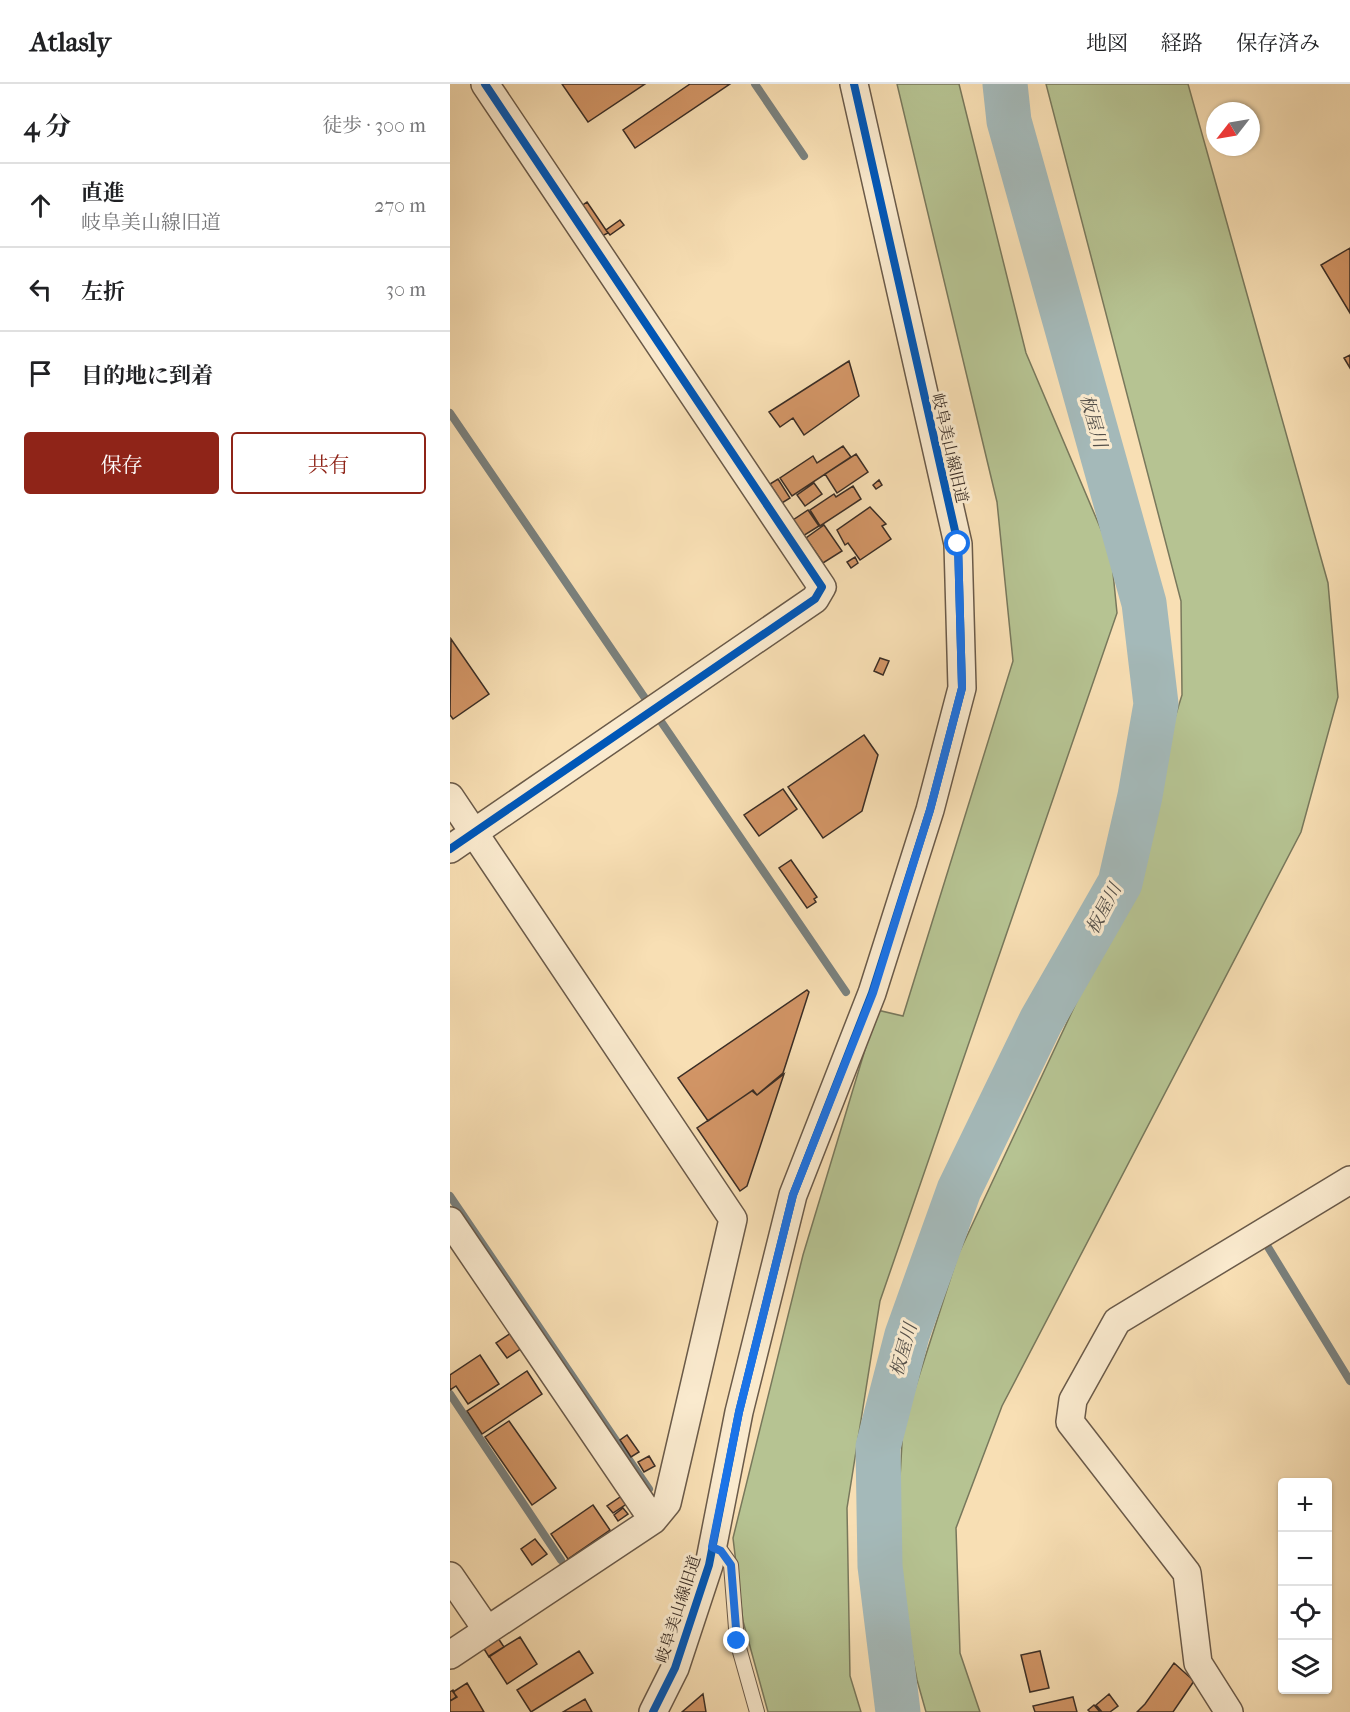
<!DOCTYPE html>
<html lang="ja">
<head>
<meta charset="utf-8">
<style>
  :root { --surface:#fff; --page:#f2f2f2; --text:#202124; --muted:#757577; --line:#e0e0e0; --accent:#8f2418 }
  body { margin:0; font-family:"IM FELL French Canon","Noto Serif JP",serif; background:var(--page); color:var(--text) }
  .controls { position:absolute; right:18px; bottom:18px; display:grid; overflow:hidden; border-radius:6px; box-shadow:0 2px 4px #0004 }
  .controls button { width:54px; height:54px; display:grid; place-items:center; padding:0; border:0; border-bottom:2px solid var(--line); background:var(--surface); color:var(--text); font:30px sans-serif }
  .compass { position:absolute; left:756px; top:18px; width:54px; height:54px; border-radius:50%; background:var(--surface); box-shadow:0 2px 4px #0004; rotate:239deg }
  .stop { position:absolute; width:18px; height:18px; margin:-14px; border:4px solid #1a73e8; border-radius:50%; background:#fff }
  .stop.end { background:#1a73e8; border-color:#fff; box-shadow:0 2px 6px #0008 }
  .list { margin:0; padding:0; list-style:none }
  h2 { display:flex; justify-content:space-between; align-items:center; height:78px; margin:0; padding:0 24px; font-size:26px }
  h2 small { font-size:20px; font-weight:400; color:var(--muted) }
  .list li { display:grid; grid-template-columns:39px 1fr auto; gap:18px; align-items:center; box-sizing:border-box; height:84px; padding:0 24px; border-top:2px solid var(--line) }
  .list b { display:block; font-size:22px; white-space:nowrap }
  .list p { margin:0; font-size:20px; white-space:nowrap; color:var(--muted) }
  .list em { font-size:20px; font-style:normal; color:var(--muted) }
  .actions { display:flex; gap:12px; padding:18px 24px }
  .actions a { flex:1; padding:14px 0; border:2px solid var(--accent); border-radius:6px; text-align:center; font-size:21px; color:var(--accent) }
  .actions .main { background:var(--accent); color:#fff }
  .icon { flex:none; width:33px; height:33px; fill:none; stroke:currentColor; stroke-width:2; stroke-linecap:round; stroke-linejoin:round }
  .map { position:relative; flex:none; width:900px; height:1628px; overflow:hidden }
  header { display:flex; align-items:center; gap:36px; box-sizing:border-box; height:84px; padding:0 30px; background:var(--surface); border-bottom:2px solid var(--line) }
  header strong { font-size:28px }
  nav { display:flex; gap:33px; margin-inline-start:auto; font-size:21px }
  main { display:flex }
  aside { flex:1; background:var(--surface) }
  .map>svg:first-child { display:block }
</style>
</head>
<body>
<header>
<strong>Atlasly</strong>
<nav><a>地図</a><a>経路</a><a>保存済み</a></nav>
</header>
<main>
<aside>
<h2>4 分<small>徒歩 · 300 m</small></h2>
<ul class="list">
<li><svg class="icon" aria-label="ahead" viewBox="0 0 24 24"><path d="M12 20V5M6 11l6-6 6 6"/></svg><div><b>直進</b><p>岐阜美山線旧道</p></div><em>270 m</em></li>
<li><svg class="icon" aria-label="left" viewBox="0 0 24 24"><path d="M17 20v-9H6M10 6l-5 5 5 5"/></svg><div><b>左折</b></div><em>30 m</em></li>
<li><svg class="icon" aria-label="arrive" viewBox="0 0 24 24"><path d="M6 21V4h12l-3 4 3 4H6"/></svg><div><b>目的地に到着</b></div></li>
</ul>
<div class="actions"><a class="main">保存</a><a>共有</a></div>
</aside>
<div class="map">
<svg width="900" height="1628" viewBox="0 0 900 1628">
  <rect width="100%" height="100%" fill="#f8dfb4"/>
  <filter id="stains"><feTurbulence type="fractalNoise" baseFrequency=".00333" numOctaves="4"/><feColorMatrix values="0 0 0 0 .2 0 0 0 0 .09 0 0 0 0 .02 0 0 0 .5 -.17"/></filter>
  <radialGradient id="worn" r=".72"><stop offset=".6" stop-color="#630" stop-opacity="0"/><stop offset="1" stop-color="#630" stop-opacity=".3"/></radialGradient>
  <path fill="#b6c392" stroke="#78785c" stroke-width="1.5" d="M447,0H509L576,269L661,469L667,529L430,1217L397,1424L400,1592L411,1628H318L293,1537L283,1454L353,1171L427,926L453,932L563,577L547,418Z
    M596,0H738L878,499L888,613L851,748L552,1322L506,1444L510,1569L530,1628H476L467,1596L445,1479L453,1342L508,1171L657,853L732,611L731,517Z"/>
  <g fill="none" stroke-linecap="round" stroke-linejoin="round">
    <path stroke="#7a817e" stroke-width="8" d="M305,0L354,72
      M0,329L396,908
      M0,1112L199,1405
      M813,1155L900,1297
      M0,1310L111,1476"/>
    <path stroke="#a4b9b9" stroke-width="45" d="M448,1628L430,1482L428,1363L457,1251L509,1106L591,937L670,799L690,712L706,620L694,519L559,37L555,0"/>
  </g>
  <path fill="#d29566" stroke="#3a2d25" stroke-width="1.5" d="M112,0H195L138,38Z
    M240,0H280L185,64L173,46Z
    M137,118L158,149L150,153L130,123Z
    M170,136L174,141L160,151L156,146Z
    M900,164V229L871,181Z
    M900,271V284L894,274Z
    M399,277L409,312L354,351L343,334L330,343L319,328Z
    M393,362L401,373L342,412L330,394L363,372L367,379Z
    M406,370L418,388L387,409L375,390Z
    M328,395L340,414L332,419L320,400Z
    M429,396L432,401L426,405L423,401Z
    M364,399L372,410L355,422L347,411Z
    M403,402L411,415L370,442L360,426L384,410L386,413Z
    M420,423L436,440L432,442L441,455L410,476L398,459L395,461L387,446Z
    M358,426L369,442L353,452L343,436Z
    M374,441L392,467L373,479L356,454Z
    M405,473L408,479L401,484L397,478Z
    M1,555L39,610L3,635L0,631Z
    M430,574L439,577L433,591L424,587Z
    M414,651L428,671L412,727L373,754L338,703Z
    M333,705L347,725L309,752L294,731Z
    M341,776L367,813L364,815L366,818L357,824L329,784Z
    M357,906L359,908L333,989L307,1011L303,1006L258,1037L228,994Z
    M334,990L297,1102L290,1107L247,1044L302,1007L307,1011Z
    M61,1249L72,1264L57,1274L46,1259Z
    M30,1271L49,1300L18,1320L6,1302L0,1306V1291Z
    M77,1287L92,1310L32,1350L17,1327Z
    M59,1337L106,1404L82,1421L35,1353Z
    M177,1351L189,1368L181,1373L170,1356Z
    M199,1372L205,1382L194,1388L188,1378Z
    M173,1411L178,1419L163,1429L157,1422Z
    M143,1421L160,1446L118,1475L101,1450Z
    M173,1424L178,1430L168,1437L164,1431Z
    M85,1455L97,1470L82,1481L71,1465Z
    M46,1551L54,1563L39,1573L31,1560Z
    M70,1553L87,1580L57,1600L39,1572Z
    M129,1567L143,1589L81,1628L67,1606Z
    M590,1567L599,1604L580,1608L571,1571Z
    M724,1579L744,1597L723,1628H687L695,1620Z
    M17,1599L34,1628H0V1617L7,1613L3,1608Z
    M3,1606L6,1613L0,1617V1608Z
    M253,1610L256,1628H232Z
    M659,1610L668,1622L660,1628H652L646,1621Z
    M623,1613L627,1628H585L583,1622Z
    M135,1615L142,1628H113Z
    M644,1621L650,1628H640L638,1626Z"/>
  <g fill="none" stroke-linecap="round" stroke-linejoin="round">
    <g stroke="#6a5a49" stroke-width="16">
      <path id="lane" d="M262,1463L271,1467L281,1481L287,1557L307,1628"/>
    </g>
    <g stroke="#6a5a49" stroke-width="30">
      <path id="street" d="M0,713L283,1135L217,1419L203,1436
        M0,765L365,515L372,503L35,0
        M0,1137L203,1436L0,1571
        M0,1492L37,1546
        M203,1628L225,1584L259,1481L289,1328L343,1111L422,909L480,726L512,604L508,460L404,0
        M779,1628L748,1579L737,1489L620,1338L623,1316L667,1237L900,1096"/>
    </g>
    <use href="#lane" stroke="#faeace" stroke-width="14"/>
    <use href="#street" stroke="#faeace" stroke-width="27"/>
    <g stroke="#faeace" stroke-width="11">
      <path id="cycleway" d="M0,765L365,515L372,503L35,0
        M203,1628L225,1584L259,1481L289,1328L343,1111L422,909L480,726L512,604L508,460L404,0"/>
    </g>
    <use href="#cycleway" stroke="#0057b8" stroke-width="8"/>
  </g>
  <g fill="none" stroke-linecap="round" stroke-linejoin="round">
    <path stroke="#1a73e8" stroke-width="8" d="M287,1557L281,1481L271,1467L262,1463L289,1328L343,1111L423,909L480,726L512,604L508,460"/>
  </g>
  <g text-anchor="middle" dominant-baseline="central" stroke-width="6" stroke-linejoin="round" paint-order="stroke">
    <g font-size="16" fill="#3a2d25" stroke="#faeace">
      <text transform="translate(500 364) rotate(77)">岐阜美山線旧道</text>
      <text transform="translate(228 1525) rotate(-72)">岐阜美山線旧道</text>
    </g>
    <g font-size="18" font-style="italic" fill="#54504a" stroke="#faeace">
      <text transform="translate(643 337) rotate(74)">板屋川</text>
      <text transform="translate(654 825) rotate(-62)">板屋川</text>
      <text transform="translate(454 1266) rotate(-74)">板屋川</text>
    </g>
  </g>
  <rect width="100%" height="100%" filter="url(#stains)"/>
  <rect width="100%" height="100%" fill="url(#worn)"/>
</svg>
<div class="controls">
<button>+</button>
<button>−</button>
<button><svg class="icon" aria-label="locate" viewBox="0 0 24 24"><circle cx="12" cy="12" r="6"/><path d="M12 2v4M12 18v4M2 12h4M18 12h4"/></svg></button>
<button><svg class="icon" aria-label="layers" viewBox="0 0 24 24"><path d="M12 4l9 5-9 5-9-5zM3 14l9 5 9-5"/></svg></button>
</div>
<svg class="compass" viewBox="-18 -18 36 36"><path d="M0-13l5 13h-10z" fill="#e53935"/><path d="M0 13l5-13h-10z" fill="#757577"/></svg>
<div class="stop" style="left:508px;top:460px"></div>
<div class="stop end" style="left:287px;top:1557px"></div>
</div>
</main>
</body>
</html>
